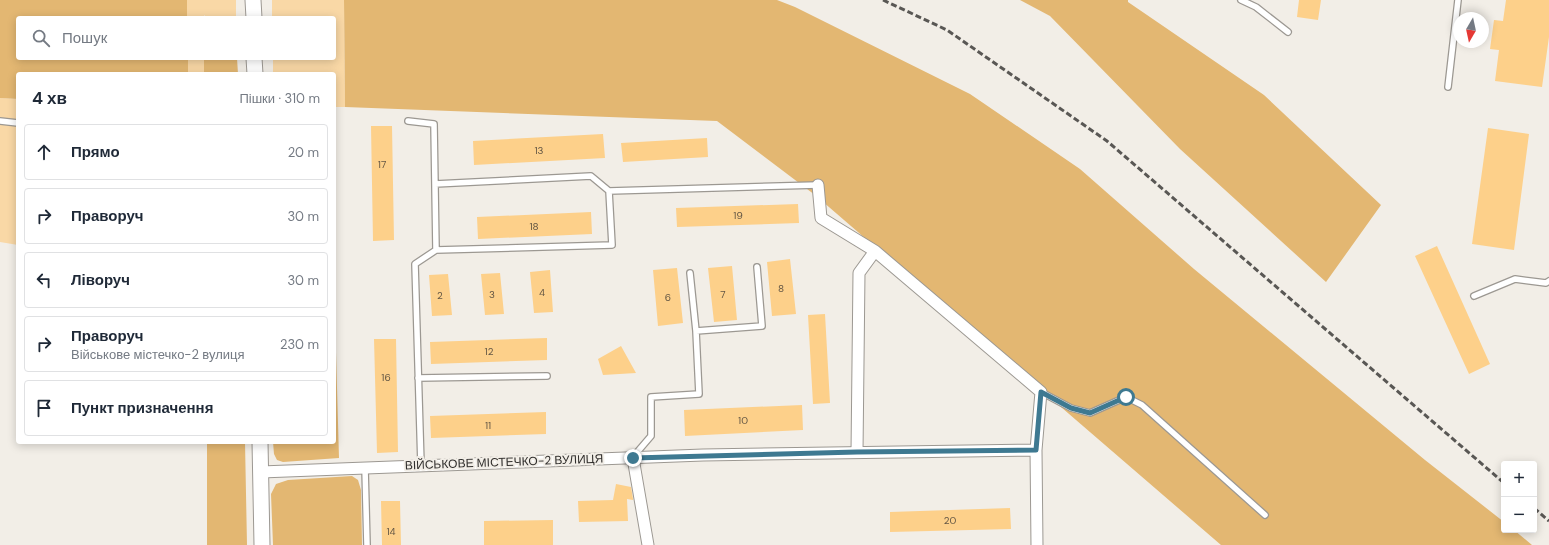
<!DOCTYPE html>
<html lang="uk">
<head>
<meta charset="utf-8">
<style>
  :root { --surface:#fff; --page:#f2f2f3; --text:#1f2937; --muted:#747a83; --line:#e0e1e3 }
  body { margin:0; font-family:"DM Sans",sans-serif; background:var(--page); color:var(--text) }
  .controls { position:absolute; right:12px; bottom:12px; display:grid; overflow:hidden; border-radius:4px; box-shadow:0 2px 10px #0003 }
  .controls button { width:36px; height:36px; display:grid; place-items:center; padding:0; border:0; border-bottom:1px solid var(--line); background:var(--surface); color:var(--text); font:20px sans-serif }
  .compass { position:absolute; left:1453px; top:12px; width:36px; height:36px; border-radius:50%; background:var(--surface); box-shadow:0 2px 10px #0003; rotate:189deg }
  .stop { position:absolute; width:12px; height:12px; margin:-9px; border:3px solid #3e7991; border-radius:50%; background:#fff }
  .stop.end { background:#3e7991; border-color:#fff; box-shadow:0 1px 4px #0008 }
  .list { margin:0; padding:0; list-style:none }
  h2 { display:flex; justify-content:space-between; align-items:center; height:52px; margin:0; padding:0 16px; font-size:17px }
  h2 small { font-size:13px; font-weight:400; color:var(--muted) }
  .list li { display:grid; grid-template-columns:26px 1fr auto; gap:12px; align-items:center; box-sizing:border-box; height:56px; margin:0 8px 8px; padding:0 8px; border:1px solid var(--line); border-radius:4px }
  .list b { display:block; font-size:15px; white-space:nowrap }
  .list p { margin:0; font-size:13px; white-space:nowrap; color:var(--muted) }
  .list em { font-size:13px; font-style:normal; color:var(--muted) }
  .icon { flex:none; width:22px; height:22px; fill:none; stroke:currentColor; stroke-width:2; stroke-linecap:round; stroke-linejoin:round }
  .map { position:relative; flex:none; width:1549px; height:545px; overflow:hidden }
  .search { position:absolute; background:var(--surface); box-shadow:0 2px 10px #0003; left:16px; top:16px; width:320px; height:44px; display:flex; align-items:center; gap:10px; box-sizing:border-box; padding:0 14px; border-radius:4px; color:var(--muted); font-size:15px }
  .panel { position:absolute; background:var(--surface); box-shadow:0 2px 10px #0003; left:16px; top:72px; width:320px; height:372px; border-radius:4px }
  .map>svg:first-child { display:block }
</style>
</head>
<body>
<div class="map">
<svg width="1549" height="545" viewBox="0 0 1549 545">
  <rect width="100%" height="100%" fill="#f2eee7"/>
  <path fill="#f9d8a6" d="M187,0H236V18H207L204,15V18H187Z
    M272,0H344L345,107H334V74H273V58H334V18H272Z
    M188,58H204V74H188Z
    M0,98L18,99V245L0,242Z"/>
  <path fill="#e3b772" d="M0,0H187V18H18V58H188V74H18V99L0,98Z
    M344,0H777L795,7L970,94L1080,169L1194,269L1425,460L1504,522V530H1514L1532,545H1221L815,195L717,121L345,107Z
    M1020,0H1128V2L1264,95L1381,205L1326,282L1180,149L1050,16Z
    M204,58H237L238,74H204Z
    M334,282L339,458L283,462L277,460L274,454L273,442H334Z
    M207,442H245L247,545H207Z
    M352,476L358,480L361,490L362,545H273L271,494L276,484L288,480Z"/>
  <path fill="#fdd08a" d="M1299,0H1321L1318,20L1297,17Z
    M1506,0H1549V37L1542,87L1495,81L1499,50L1490,49L1494,20L1503,21Z
    M371,126H392L394,240L373,241Z
    M1488,128L1529,134L1514,250L1472,244Z
    M603,134L605,158L474,165L473,141Z
    M707,138L708,157L623,162L621,143Z
    M798,204L799,223L677,227L676,208Z
    M591,212L592,234L478,239L477,217Z
    M1437,246L1490,364L1469,374L1415,256Z
    M790,259L796,314L772,316L767,262Z
    M732,266L737,320L714,322L708,268Z
    M677,268L683,323L658,326L653,270Z
    M550,270L553,312L534,313L530,272Z
    M500,273L504,314L485,315L481,274Z
    M448,274L452,315L432,316L429,275Z
    M825,314L830,403L813,404L808,315Z
    M547,338V360L431,364L430,342Z
    M374,339H396L398,452L377,453Z
    M621,346L636,373L603,375L598,359Z
    M802,405L803,430L685,436L684,410Z
    M546,412V434L431,438L430,416Z
    M616,484L631,487L633,499V500L627,499L628,521L579,522L578,501L613,500Z
    M381,501H400L401,545H382Z
    M1010,508L1011,529L890,532V512Z
    M553,520V545H484V521Z"/>
  <g fill="none" stroke-linecap="round" stroke-linejoin="round">
    <g stroke="#9c9892" stroke-width="8">
      <path id="lane" d="M1241,0L1256,7L1288,32
        M1448,87L1458,0
        M0,121L18,123
        M408,121L434,124L436,250
        M435,184L591,176L609,191
        M690,273L696,331
        M1474,296L1515,279L1546,283L1549,281
        M418,378L547,376
        M1041,392L1071,408L1090,413L1126,397L1142,405L1265,515
        M633,457L651,436V397L699,394L696,331L762,326L757,267
        M421,465L415,264L436,250L612,245L609,191L818,185
        M365,468L367,545"/>
    </g>
    <g stroke="#9c9892" stroke-width="13">
      <path id="street" d="M818,185L821,218L875,251
        M857,452L859,273L875,251L1041,392L1036,450
        M633,458L648,545
        M261,472L703,455L1036,450L1037,545"/>
    </g>
    <g stroke="#9c9892" stroke-width="17">
      <path id="secondary" d="M253,0L254,18
        M254,58L255,74
        M260,442L262,545"/>
    </g>
    <use href="#lane" stroke="#fff" stroke-width="5.5"/>
    <use href="#street" stroke="#fff" stroke-width="11"/>
    <use href="#secondary" stroke="#fff" stroke-width="15"/>
    <path stroke="#595754" stroke-width="3" stroke-dasharray="6 3" stroke-linecap="butt" d="M883,0L947,30L1107,141L1504,483
      M1534,508L1549,521"/>
  </g>
  <g fill="none" stroke-linecap="round" stroke-linejoin="round">
    <path stroke="#3e7991" stroke-width="5" d="M633,458L857,452L1036,450L1041,392L1071,408L1090,413L1126,397"/>
  </g>
  <g text-anchor="middle" dominant-baseline="central" stroke-width="4" stroke-linejoin="round" paint-order="stroke">
    <g font-size="10" fill="#635644">
      <text x="539" y="150">13</text>
      <text x="382" y="164">17</text>
      <text x="738" y="215">19</text>
      <text x="534" y="226">18</text>
      <text x="781" y="288">8</text>
      <text x="542" y="292">4</text>
      <text x="492" y="294">3</text>
      <text x="723" y="294">7</text>
      <text x="440" y="295">2</text>
      <text x="668" y="297">6</text>
      <text x="489" y="351">12</text>
      <text x="386" y="377">16</text>
      <text x="743" y="420">10</text>
      <text x="488" y="425">11</text>
      <text x="950" y="520">20</text>
      <text x="391" y="531">14</text>
    </g>
    <g font-size="12" fill="#302e2c" stroke="#f2eee7">
      <text transform="translate(504 462) rotate(-2)">ВІЙСЬКОВЕ МІСТЕЧКО-2 ВУЛИЦЯ</text>
    </g>
  </g>
</svg>
<div class="controls">
<button>+</button>
<button>−</button>
</div>
<svg class="compass" viewBox="-18 -18 36 36"><path d="M0-13l5 13h-10z" fill="#e53935"/><path d="M0 13l5-13h-10z" fill="#747a83"/></svg>
<div class="stop" style="left:1126px;top:397px"></div>
<div class="stop end" style="left:633px;top:458px"></div>
<div class="search"><svg class="icon" aria-label="search" viewBox="0 0 24 24"><circle cx="10" cy="10" r="6"/><path d="M15 15l6 6"/></svg>Пошук</div>
<section class="panel">
<h2>4 хв<small>Пішки · 310 m</small></h2>
<ul class="list">
<li><svg class="icon" aria-label="ahead" viewBox="0 0 24 24"><path d="M12 20V5M6 11l6-6 6 6"/></svg><div><b>Прямо</b></div><em>20 m</em></li>
<li><svg class="icon" aria-label="right" viewBox="0 0 24 24"><path d="M7 20v-9h11M14 6l5 5-5 5"/></svg><div><b>Праворуч</b></div><em>30 m</em></li>
<li><svg class="icon" aria-label="left" viewBox="0 0 24 24"><path d="M17 20v-9H6M10 6l-5 5 5 5"/></svg><div><b>Ліворуч</b></div><em>30 m</em></li>
<li><svg class="icon" aria-label="right" viewBox="0 0 24 24"><path d="M7 20v-9h11M14 6l5 5-5 5"/></svg><div><b>Праворуч</b><p>Військове містечко-2 вулиця</p></div><em>230 m</em></li>
<li><svg class="icon" aria-label="arrive" viewBox="0 0 24 24"><path d="M6 21V4h12l-3 4 3 4H6"/></svg><div><b>Пункт призначення</b></div></li>
</ul>
</section>
</div>
</body>
</html>
